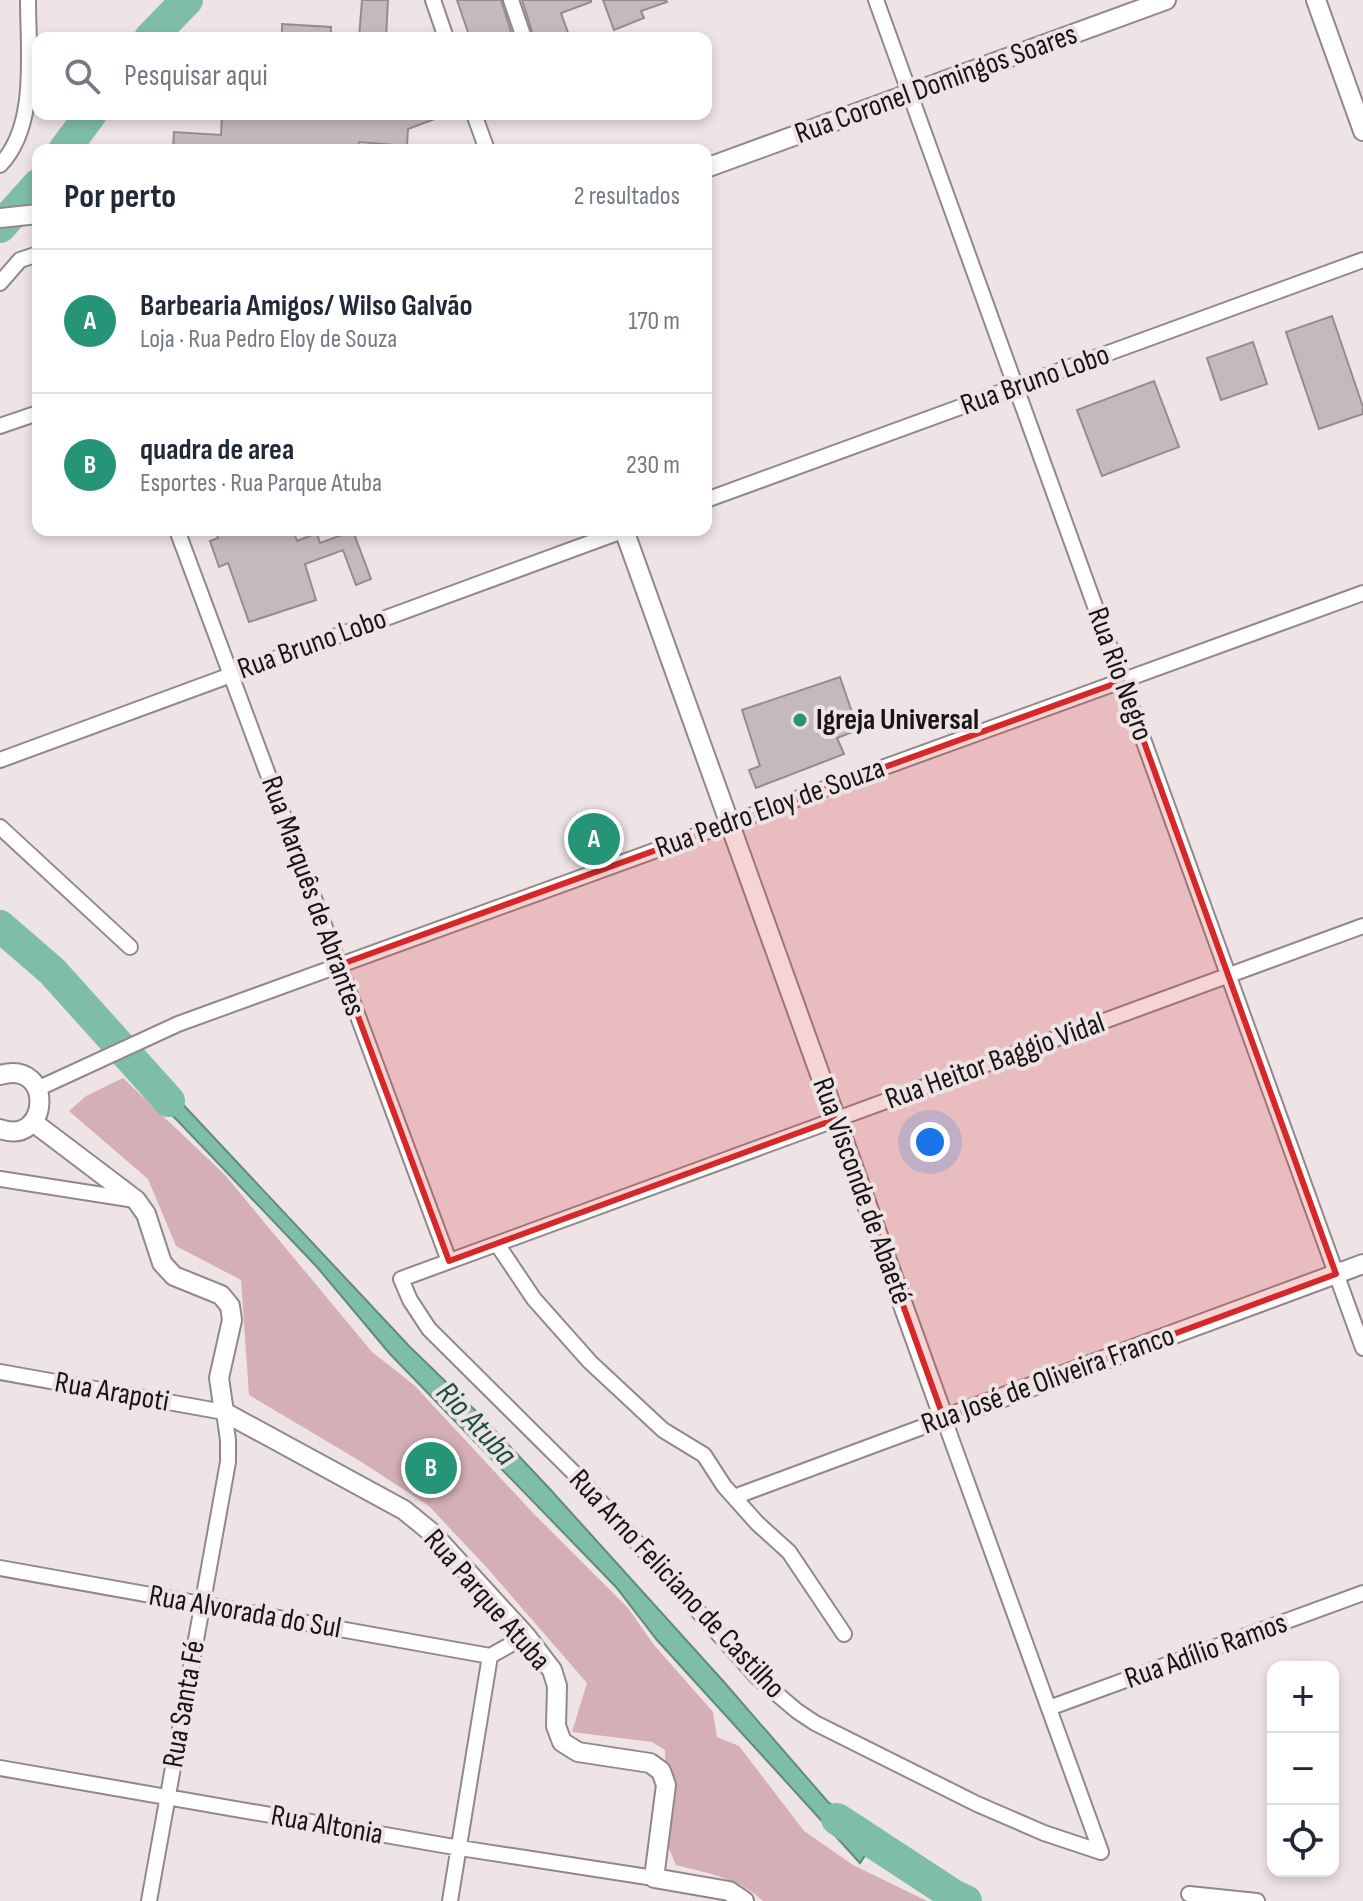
<!DOCTYPE html>
<html lang="pt">
<head>
<meta charset="utf-8">
<style>
  :root { --surface:#fff; --page:#f2f2f3; --text:#1f2937; --muted:#747a83; --line:#e0e1e3; --accent:#269476 }
  body { margin:0; font-family:"Sofia Sans Condensed",sans-serif; background:var(--page); color:var(--text) }
  .controls { position:absolute; right:24px; bottom:24px; display:grid; overflow:hidden; border-radius:16px; box-shadow:0 4px 12px #0003 }
  .controls button { width:72px; height:72px; display:grid; place-items:center; padding:0; border:0; border-bottom:2px solid var(--line); background:var(--surface); color:var(--text); font:40px sans-serif }
  .you { position:absolute; left:930px; top:1142px; width:28px; height:28px; margin:-20px; border:6px solid #fff; border-radius:50%; background:#1a73e8; box-shadow:0 0 0 12px #1a73e833 }
  .badge { display:grid; place-items:center; width:52px; height:52px; border-radius:50%; background:var(--accent); color:#fff; font-size:26px; font-weight:700 }
  .pin { position:absolute; translate:-50% -50%; border:4px solid #fff; box-shadow:0 2px 8px #0006 }
  .list { margin:0; padding:0; list-style:none }
  h2 { display:flex; justify-content:space-between; align-items:center; height:104px; margin:0; padding:0 32px; font-size:34px }
  h2 small { font-size:26px; font-weight:400; color:var(--muted) }
  .list li { display:grid; grid-template-columns:52px 1fr auto; gap:24px; align-items:center; box-sizing:border-box; height:144px; padding:0 32px; border-top:2px solid var(--line) }
  .list b { display:block; font-size:30px; white-space:nowrap }
  .list p { margin:0; font-size:26px; white-space:nowrap; color:var(--muted) }
  .list em { font-size:26px; font-style:normal; color:var(--muted) }
  .icon { flex:none; width:44px; height:44px; fill:none; stroke:currentColor; stroke-width:2; stroke-linecap:round; stroke-linejoin:round }
  .map { position:relative; flex:none; width:1363px; height:1901px; overflow:hidden }
  .search { position:absolute; background:var(--surface); box-shadow:0 4px 12px #0003; left:32px; top:32px; width:680px; height:88px; display:flex; align-items:center; gap:20px; box-sizing:border-box; padding:0 28px; border-radius:16px; color:var(--muted); font-size:30px }
  .panel { position:absolute; background:var(--surface); box-shadow:0 4px 12px #0003; left:32px; top:144px; width:680px; height:392px; border-radius:16px }
  .map>svg:first-child { display:block }
</style>
</head>
<body>
<div class="map">
<svg width="1363" height="1901" viewBox="0 0 1363 1901">
  <rect width="100%" height="100%" fill="#eee3e5"/>
  <path fill="#d5afb6" d="M123,1078L225,1175L372,1352L414,1385L534,1514L628,1608L654,1645L713,1712L717,1737L739,1746L804,1831L853,1865L927,1901H763C740,1878 706,1873 676,1865L667,1844L665,1750L652,1742L572,1732L587,1683L489,1570L429,1506L360,1461L249,1395L241,1280L176,1246L148,1179L69,1111L86,1096Z"/>
  <path fill="#7ebea7" stroke="#608b7c" stroke-width="2" d="M147,1066L409,1346L484,1419L548,1487L724,1682L828,1802L877,1837L860,1863L657,1640L616,1587L390,1354L317,1267L177,1120L125,1071Z"/>
  <g fill="none" stroke-linecap="round" stroke-linejoin="round">
    <path stroke="#7ebea7" stroke-width="32" d="M150,38L187,0
      M64,150L91,114
      M0,227L38,185
      M0,926L52,971L169,1101
      M837,1819L953,1895L966,1901"/>
  </g>
  <path fill="#c4babc" stroke="#968c8e" stroke-width="2" d="M362,0H388L386,38H359Z
    M457,0H501L513,38H470Z
    M522,0H591V2L561,13L570,38H534Z
    M603,0H666L667,2L641,11L644,18L614,30Z
    M282,24L331,27V38H282Z
    M222,114H445V115L408,129L407,146L359,142L358,150H173L174,132L221,135Z
    M1332,316L1363,407V414L1319,429L1286,332Z
    M1253,342L1267,384L1221,400L1207,358Z
    M1154,381L1179,447L1102,476L1077,410Z
    M215,530H293L297,541L317,533L320,543L353,531L371,579L356,585L343,550L305,564L316,600L249,622L228,563L219,567L210,541L218,538Z
    M840,677L858,730L837,738L844,754L756,788L749,770L760,766L742,710Z"/>
  <g fill="none" stroke-linecap="round" stroke-linejoin="round">
    <g stroke="#92888a" stroke-width="18">
      <path id="minor" d="M433,0L446,38
        M511,0L524,38
        M876,0L1363,1348
        M474,114L487,150
        M0,165C38,126 28,52 28,0
        M0,283L20,260L38,254
        M0,426L38,413
        M706,500L1363,260
        M177,530L449,1261
        M0,760L625,530
        M0,827L130,947
        M37,1089L178,1024L1363,593
        M0,1179L135,1200
        M497,1244L534,1299L590,1362L663,1430L704,1455L724,1486L757,1523L789,1552L844,1634
        M0,1372L224,1412L228,1440V1462L149,1901
        M734,1497L944,1419L1101,1852
        M0,1568L490,1656
        M490,1656L526,1636
        M1049,1708L1363,1593
        M0,1768L460,1848L654,1878
        M1101,1852L1044,1833L977,1804L815,1723L797,1711L757,1677L579,1478L429,1329L410,1300L401,1279L1363,926
        M1189,1894L1257,1901
        M450,1901L490,1656"/>
    </g>
    <g stroke="#92888a" stroke-width="22">
      <path id="tertiary" d="M1316,0L1363,131
        M706,168L1166,0
        M0,218L38,214
        M624,530L944,1419L1363,1264
        M0,1075C55,1059 50,1147 0,1129
        M33,1122L136,1200L146,1214L162,1263L174,1276L221,1295L230,1306L232,1320L219,1378L224,1412L404,1510L431,1532L526,1636L552,1670L557,1686L556,1726L562,1742L578,1752L650,1763L661,1771L666,1785L654,1878L729,1891L744,1901"/>
    </g>
    <use href="#minor" stroke="#fff" stroke-width="14"/>
    <use href="#tertiary" stroke="#fff" stroke-width="18"/>
  </g>
  <path fill="#d62828" fill-opacity="0.2" stroke="#d62828" stroke-width="6" stroke-linejoin="round" d="M1122,681L1336,1274L944,1419L836,1119L449,1261L339,965Z"/>
  <circle fill="#269476" stroke="#eee3e5" stroke-width="3" cx="800" cy="720" r="8"/>
  <g text-anchor="middle" dominant-baseline="central" stroke-width="8" stroke-linejoin="round" paint-order="stroke">
    <g font-size="30" fill="#191516" stroke="#eee3e5">
      <text transform="translate(936 84) rotate(-20)">Rua Coronel Domingos Soares</text>
      <text transform="translate(1035 380) rotate(-20)">Rua Bruno Lobo</text>
      <text transform="translate(312 644) rotate(-20)">Rua Bruno Lobo</text>
      <text transform="translate(1120 674) rotate(70)">Rua Rio Negro</text>
      <text transform="translate(770 808) rotate(-20)">Rua Pedro Eloy de Souza</text>
      <text transform="translate(313 896) rotate(70)">Rua Marquês de Abrantes</text>
      <text transform="translate(995 1061) rotate(-20)">Rua Heitor Baggio Vidal</text>
      <text transform="translate(862 1191) rotate(70)">Rua Visconde de Abaeté</text>
      <text transform="translate(1048 1380) rotate(-20)">Rua José de Oliveira Franco</text>
      <text transform="translate(112 1392) rotate(10)">Rua Arapoti</text>
      <text transform="translate(677 1584) rotate(47)">Rua Arno Feliciano de Castilho</text>
      <text transform="translate(487 1600) rotate(49)">Rua Parque Atuba</text>
      <text transform="translate(245 1612) rotate(10)">Rua Alvorada do Sul</text>
      <text transform="translate(1206 1651) rotate(-20)">Rua Adílio Ramos</text>
      <text transform="translate(184 1704) rotate(-80)">Rua Santa Fé</text>
      <text transform="translate(327 1825) rotate(10)">Rua Altonia</text>
    </g>
    <g font-size="30" font-weight="bold" fill="#191516" stroke="#eee3e5" text-anchor="start">
      <text x="816" y="720">Igreja Universal</text>
    </g>
    <g font-size="32" font-style="italic" fill="#1b4f3f" stroke="#eee3e5">
      <text transform="translate(476 1424) rotate(47)">Rio Atuba</text>
    </g>
  </g>
</svg>
<div class="controls">
<button>+</button>
<button>−</button>
<button><svg class="icon" aria-label="locate" viewBox="0 0 24 24"><circle cx="12" cy="12" r="6"/><path d="M12 2v4M12 18v4M2 12h4M18 12h4"/></svg></button>
</div>
<div class="you"></div>
<div class="pin badge" style="left:594px;top:839px">A</div>
<div class="pin badge" style="left:431px;top:1468px">B</div>
<div class="search"><svg class="icon" aria-label="search" viewBox="0 0 24 24"><circle cx="10" cy="10" r="6"/><path d="M15 15l6 6"/></svg>Pesquisar aqui</div>
<section class="panel">
<h2>Por perto<small>2 resultados</small></h2>
<ul class="list">
<li><span class="badge">A</span><div><b>Barbearia Amigos/ Wilso Galvão</b><p>Loja · Rua Pedro Eloy de Souza</p></div><em>170 m</em></li>
<li><span class="badge">B</span><div><b>quadra de area</b><p>Esportes · Rua Parque Atuba</p></div><em>230 m</em></li>
</ul>
</section>
</div>
</body>
</html>
